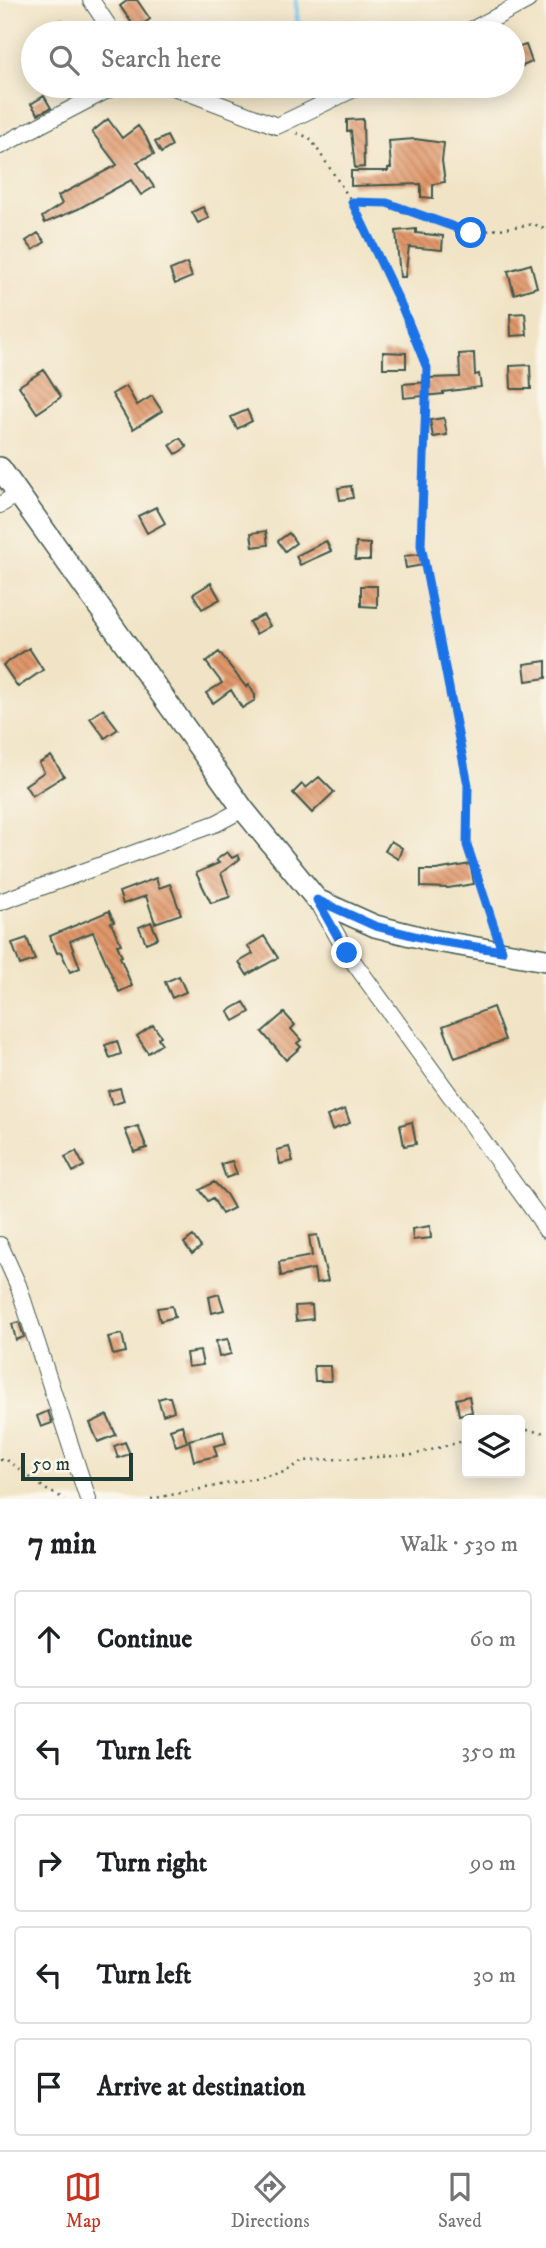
<!DOCTYPE html>
<html lang="en">
<head>
<meta charset="utf-8">
<style>
  :root { --surface:#fff; --page:#f2f2f2; --text:#202124; --muted:#757577; --line:#e0e0e0; --accent:#c8321e }
  body { margin:0; font-family:"IM FELL DW Pica",serif; background:var(--page); color:var(--text) }
  .controls { position:absolute; right:21px; bottom:21px; display:grid; overflow:hidden; border-radius:7px; box-shadow:0 4px 18px #0003 }
  .controls button { width:63px; height:63px; display:grid; place-items:center; padding:0; border:0; border-bottom:2px solid var(--line); background:var(--surface); color:var(--text); font:35px sans-serif }
  .scale { position:absolute; left:21px; bottom:18px; width:112px; box-sizing:border-box; padding-left:7px; border:4px solid #1f3d34; border-top:0; font-size:19px; line-height:24px; white-space:nowrap; color:#1f3d34; -webkit-text-stroke:5px #fbf7ec; paint-order:stroke }
  .stop { position:absolute; width:21px; height:21px; margin:-16px; border:5px solid #1a73e8; border-radius:50%; background:#fff }
  .stop.end { background:#1a73e8; border-color:#fff; box-shadow:0 2px 7px #0008 }
  .list { margin:0; padding:0; list-style:none }
  h2 { display:flex; justify-content:space-between; align-items:center; height:91px; margin:0; padding:0 28px; font-size:30px }
  h2 small { font-size:23px; font-weight:400; color:var(--muted) }
  .list li { display:grid; grid-template-columns:46px 1fr auto; gap:21px; align-items:center; box-sizing:border-box; height:98px; margin:0 14px 14px; padding:0 14px; border:2px solid var(--line); border-radius:7px }
  .list b { display:block; font-size:26px; white-space:nowrap }
  .list em { font-size:23px; font-style:normal; color:var(--muted) }
  .icon { flex:none; width:38px; height:38px; fill:none; stroke:currentColor; stroke-width:2; stroke-linecap:round; stroke-linejoin:round }
  .map { position:relative; flex:none; width:546px; height:1499px; overflow:hidden }
  .search { position:absolute; background:var(--surface); box-shadow:0 4px 18px #0003; left:21px; right:21px; top:21px; height:77px; display:flex; align-items:center; gap:18px; box-sizing:border-box; padding:0 24px; border-radius:38px; color:var(--muted); font-size:26px }
  .sheet { height:651px; background:var(--surface) }
  nav { display:flex; justify-content:space-around; align-items:center; box-sizing:border-box; height:98px; border-top:2px solid var(--line); background:var(--surface); font-size:19px; color:var(--muted) }
  nav a { display:grid; justify-items:center; gap:4px }
  nav .on { color:var(--accent) }
  .map>svg:first-child { display:block }
</style>
</head>
<body>
<div class="map">
<svg width="546" height="1499" viewBox="0 0 546 1499">
  <defs>
    <pattern id="building-back-hatch" width="6" height="6" patternUnits="userSpaceOnUse" patternTransform="scale(1.75)"><rect width="6" height="6" fill="#e0976a"/><path d="M-1 5l2 2M0 0l6 6M5-1l2 2" fill="none" stroke="#b57c58"/></pattern>
  </defs>
  <rect width="100%" height="100%" fill="#fbf7ec"/>
  <filter id="ink" filterUnits="userSpaceOnUse"><feTurbulence type="fractalNoise" baseFrequency=".0143" numOctaves="2"/><feDisplacementMap in="SourceGraphic" scale="14" xChannelSelector="R" yChannelSelector="G"/><feConvolveMatrix kernelMatrix="1 2 1 2 8 2 1 2 1" color-interpolation-filters="sRGB"/></filter>
  <filter id="wash" filterUnits="userSpaceOnUse"><feTurbulence type="fractalNoise" baseFrequency=".00686" numOctaves="4" result="noise"/><feDisplacementMap in="SourceGraphic" scale="28" xChannelSelector="R" yChannelSelector="G"/><feGaussianBlur stdDeviation="1.57" result="paint"/><feColorMatrix in="noise" values="0 0 0 0 0 0 0 0 0 0 0 0 0 0 0 0 0 1.4 0 .05"/><feComposite in="paint" operator="in"/></filter>
  <g filter="url(#wash)">
    <rect width="100%" height="100%" fill="#f1e4c6"/>
    <g fill="none" stroke-linecap="round" stroke-linejoin="round">
      <path stroke="#6fc3eb" stroke-width="4.5" d="M296,0L298,33"/>
    </g>
    <g id="blocks">
      <path fill="url(#building-back-hatch)" d="M128,0H137L150,19L136,29L120,6Z
        M62,20L67,33H52L49,24Z
        M526,45L532,62L518,68L513,49Z
        M64,86H93L70,97Z
        M44,96L51,108L38,114L31,104Z
        M108,119L122,138L138,126L146,137L154,154L137,162L154,187L141,195L131,180L78,209L45,223L42,217L62,204L58,196L117,165L92,132Z
        M363,119L364,167L355,168L351,131H347V120Z
        M167,136L172,146L161,153L155,142Z
        M415,139L444,143L442,161L445,182L433,184V198L421,197V184L351,186V171H388V168H391L389,141Z
        M203,207L209,218L198,223L192,212Z
        M416,229V233L443,236L442,250L409,247L405,277H400L396,231Z
        M38,233L45,242L33,250L26,241Z
        M187,263L192,277L175,284L170,270Z
        M531,264L537,287L514,294L508,271Z
        M525,313L527,335L511,336L510,314Z
        M383,352L406,353V368H383Z
        M474,353L475,375L479,374L481,387L443,392V394L404,398L403,384L429,382V378L460,377L459,354Z
        M530,365L531,389H511L510,366Z
        M44,370L61,397L37,413L19,386Z
        M126,386L137,405L152,396L162,411L133,429L112,394Z
        M247,410L252,421L237,429L231,417Z
        M444,418L447,435L433,437L430,420Z
        M180,438L187,447L176,454L170,445Z
        M351,486L353,498L340,500L338,488Z
        M156,507L165,523L147,533L138,516Z
        M266,531L268,545L253,547L251,533Z
        M289,533L296,543L285,551L278,541Z
        M326,541L331,551L300,565L296,556Z
        M356,543L370,544V560H355Z
        M421,554L423,565L406,568L404,556Z
        M211,583L220,599L202,609L193,594Z
        M361,586H377V607L361,606Z
        M263,615L270,626L256,634L249,622Z
        M29,648L43,670L18,687L3,665Z
        M219,652L246,687L249,685L255,695V700L242,708L231,690L213,703L206,693L222,683L206,662Z
        M546,661V678L526,681L524,664Z
        M103,709L118,729L105,738L90,718Z
        M51,756L64,776L32,796L25,785L44,772L39,763Z
        M319,777L334,792L312,813L293,793L302,784L306,788Z
        M391,841L402,848L398,859L385,851Z
        M227,852L232,858L238,855L240,859L221,873L230,897L211,903L196,873L219,863L216,860Z
        M471,864L474,884L448,888L421,887V870H436Z
        M156,878L159,888L170,884L181,914L155,923L146,896L123,904L119,892Z
        M109,911L114,922L111,923L121,944L117,945L122,956L120,957L132,986L119,992L93,932L70,941L80,968L70,972L61,952L57,953L50,936Z
        M151,922L158,938L146,943L139,927Z
        M264,936L278,958L247,975L239,962L253,954L248,946Z
        M27,938L35,960L20,965L12,943Z
        M179,976L186,992L172,998L165,982Z
        M244,1002L250,1012L234,1021L228,1011Z
        M493,1007L505,1040L455,1058L443,1026Z
        M284,1013L295,1025L291,1029L301,1040L297,1043L301,1047L286,1060L262,1032Z
        M153,1025L161,1036L158,1038L162,1044L148,1053L137,1036Z
        M117,1041L121,1054L110,1058L105,1045Z
        M120,1088L124,1101L112,1105L108,1091Z
        M345,1109L350,1123L332,1130L327,1116Z
        M412,1122L416,1144L404,1146L400,1125Z
        M138,1126L147,1148L134,1152L125,1130Z
        M289,1147L293,1161L280,1164L277,1150Z
        M76,1151L84,1166L73,1172L65,1157Z
        M232,1161L237,1174L226,1178L221,1164Z
        M214,1182L226,1194L234,1208L222,1214L213,1198L208,1201L200,1190Z
        M430,1226L431,1238L413,1240L412,1229Z
        M317,1235L328,1281L316,1283L314,1269L281,1276L279,1262L312,1256L309,1236Z
        M193,1236L201,1247L192,1254L184,1243Z
        M219,1294L224,1310L212,1313L209,1297Z
        M312,1305L313,1319L296,1321L295,1306Z
        M172,1306L175,1317L160,1321L157,1308Z
        M19,1322L24,1337L16,1340L12,1324Z
        M122,1334L126,1352L113,1355L108,1337Z
        M228,1339L231,1354L219,1357L216,1341Z
        M200,1351L203,1365L188,1367L186,1353Z
        M314,1366H330L331,1381H315Z
        M469,1396L472,1412L459,1415L456,1399Z
        M165,1397H170L174,1411L163,1415L158,1399Z
        M48,1411L52,1423L41,1427L37,1416Z
        M107,1415L116,1435L98,1442L90,1423Z
        M182,1425L187,1442L176,1446L170,1429Z
        M223,1431L226,1443L214,1446L217,1456L194,1461L189,1440Z
        M125,1442L130,1454L118,1458L114,1446Z"/>
    </g>
  </g>
  <g filter="url(#ink)">
    <use href="#blocks" fill-opacity="0" stroke="#3e564a" stroke-width="2"/>
    <g fill="none" stroke-linecap="round" stroke-linejoin="round">
      <g stroke="#3e564a" stroke-width="18">
        <path id="minor" d="M91,0L113,33
          M466,33L528,0
          M171,86L277,126L360,86
          M0,146L115,86
          M0,505L19,493
          M317,900L347,953L539,1218L546,1230
          M0,902L217,823L243,809
          M0,1245L18,1285L88,1499"/>
      </g>
      <g stroke="#3e564a" stroke-width="24">
        <path id="major" d="M0,468L243,809L317,900L375,926L431,940L546,960"/>
      </g>
      <path stroke="#3e564a" stroke-width="2.5" stroke-dasharray="2 5" stroke-linecap="butt" d="M297,133L310,138L352,202L387,203L471,233L534,224L546,230
        M352,202L402,307L427,368L421,546L468,785L467,845L496,932
        M520,1429L546,1433
        M0,1460H7L47,1490L65,1499
        M151,1499L285,1472L303,1461L413,1455L467,1440"/>
      <use href="#minor" stroke="#fff" stroke-width="16"/>
      <use href="#major" stroke="#fff" stroke-width="21"/>
    </g>
  </g>
  <g fill="none" stroke-linecap="round" stroke-linejoin="round" filter="url(#ink)">
    <path stroke="#1a73e8" stroke-width="9" d="M347,953L317,900L375,926L431,940L502,951L467,845L468,785L421,545L427,368L402,307L352,202L387,203L471,233"/>
  </g>
</svg>
<div class="controls">
<button><svg class="icon" aria-label="layers" viewBox="0 0 24 24"><path d="M12 4l9 5-9 5-9-5zM3 14l9 5 9-5"/></svg></button>
</div>
<div class="scale">50 m</div>
<div class="stop" style="left:471px;top:233px"></div>
<div class="stop end" style="left:347px;top:953px"></div>
<div class="search"><svg class="icon" aria-label="search" viewBox="0 0 24 24"><circle cx="10" cy="10" r="6"/><path d="M15 15l6 6"/></svg>Search here</div>
</div>
<section class="sheet">
<h2>7 min<small>Walk · 530 m</small></h2>
<ul class="list">
<li><svg class="icon" aria-label="ahead" viewBox="0 0 24 24"><path d="M12 20V5M6 11l6-6 6 6"/></svg><div><b>Continue</b></div><em>60 m</em></li>
<li><svg class="icon" aria-label="left" viewBox="0 0 24 24"><path d="M17 20v-9H6M10 6l-5 5 5 5"/></svg><div><b>Turn left</b></div><em>350 m</em></li>
<li><svg class="icon" aria-label="right" viewBox="0 0 24 24"><path d="M7 20v-9h11M14 6l5 5-5 5"/></svg><div><b>Turn right</b></div><em>90 m</em></li>
<li><svg class="icon" aria-label="left" viewBox="0 0 24 24"><path d="M17 20v-9H6M10 6l-5 5 5 5"/></svg><div><b>Turn left</b></div><em>30 m</em></li>
<li><svg class="icon" aria-label="arrive" viewBox="0 0 24 24"><path d="M6 21V4h12l-3 4 3 4H6"/></svg><div><b>Arrive at destination</b></div></li>
</ul>
</section>
<nav>
<a class="on"><svg class="icon" aria-label="map" viewBox="0 0 24 24"><path d="M3 6l6-2 6 2 6-2v14l-6 2-6-2-6 2zM9 4v14M15 6v14"/></svg>Map</a>
<a><svg class="icon" aria-label="directions" viewBox="0 0 24 24"><path d="M12 3l9 9-9 9-9-9zM9 14v-3h6M13 9l2 2-2 2"/></svg>Directions</a>
<a><svg class="icon" aria-label="saved" viewBox="0 0 24 24"><path d="M7 4h10v16l-5-4-5 4z"/></svg>Saved</a>
</nav>
</body>
</html>
